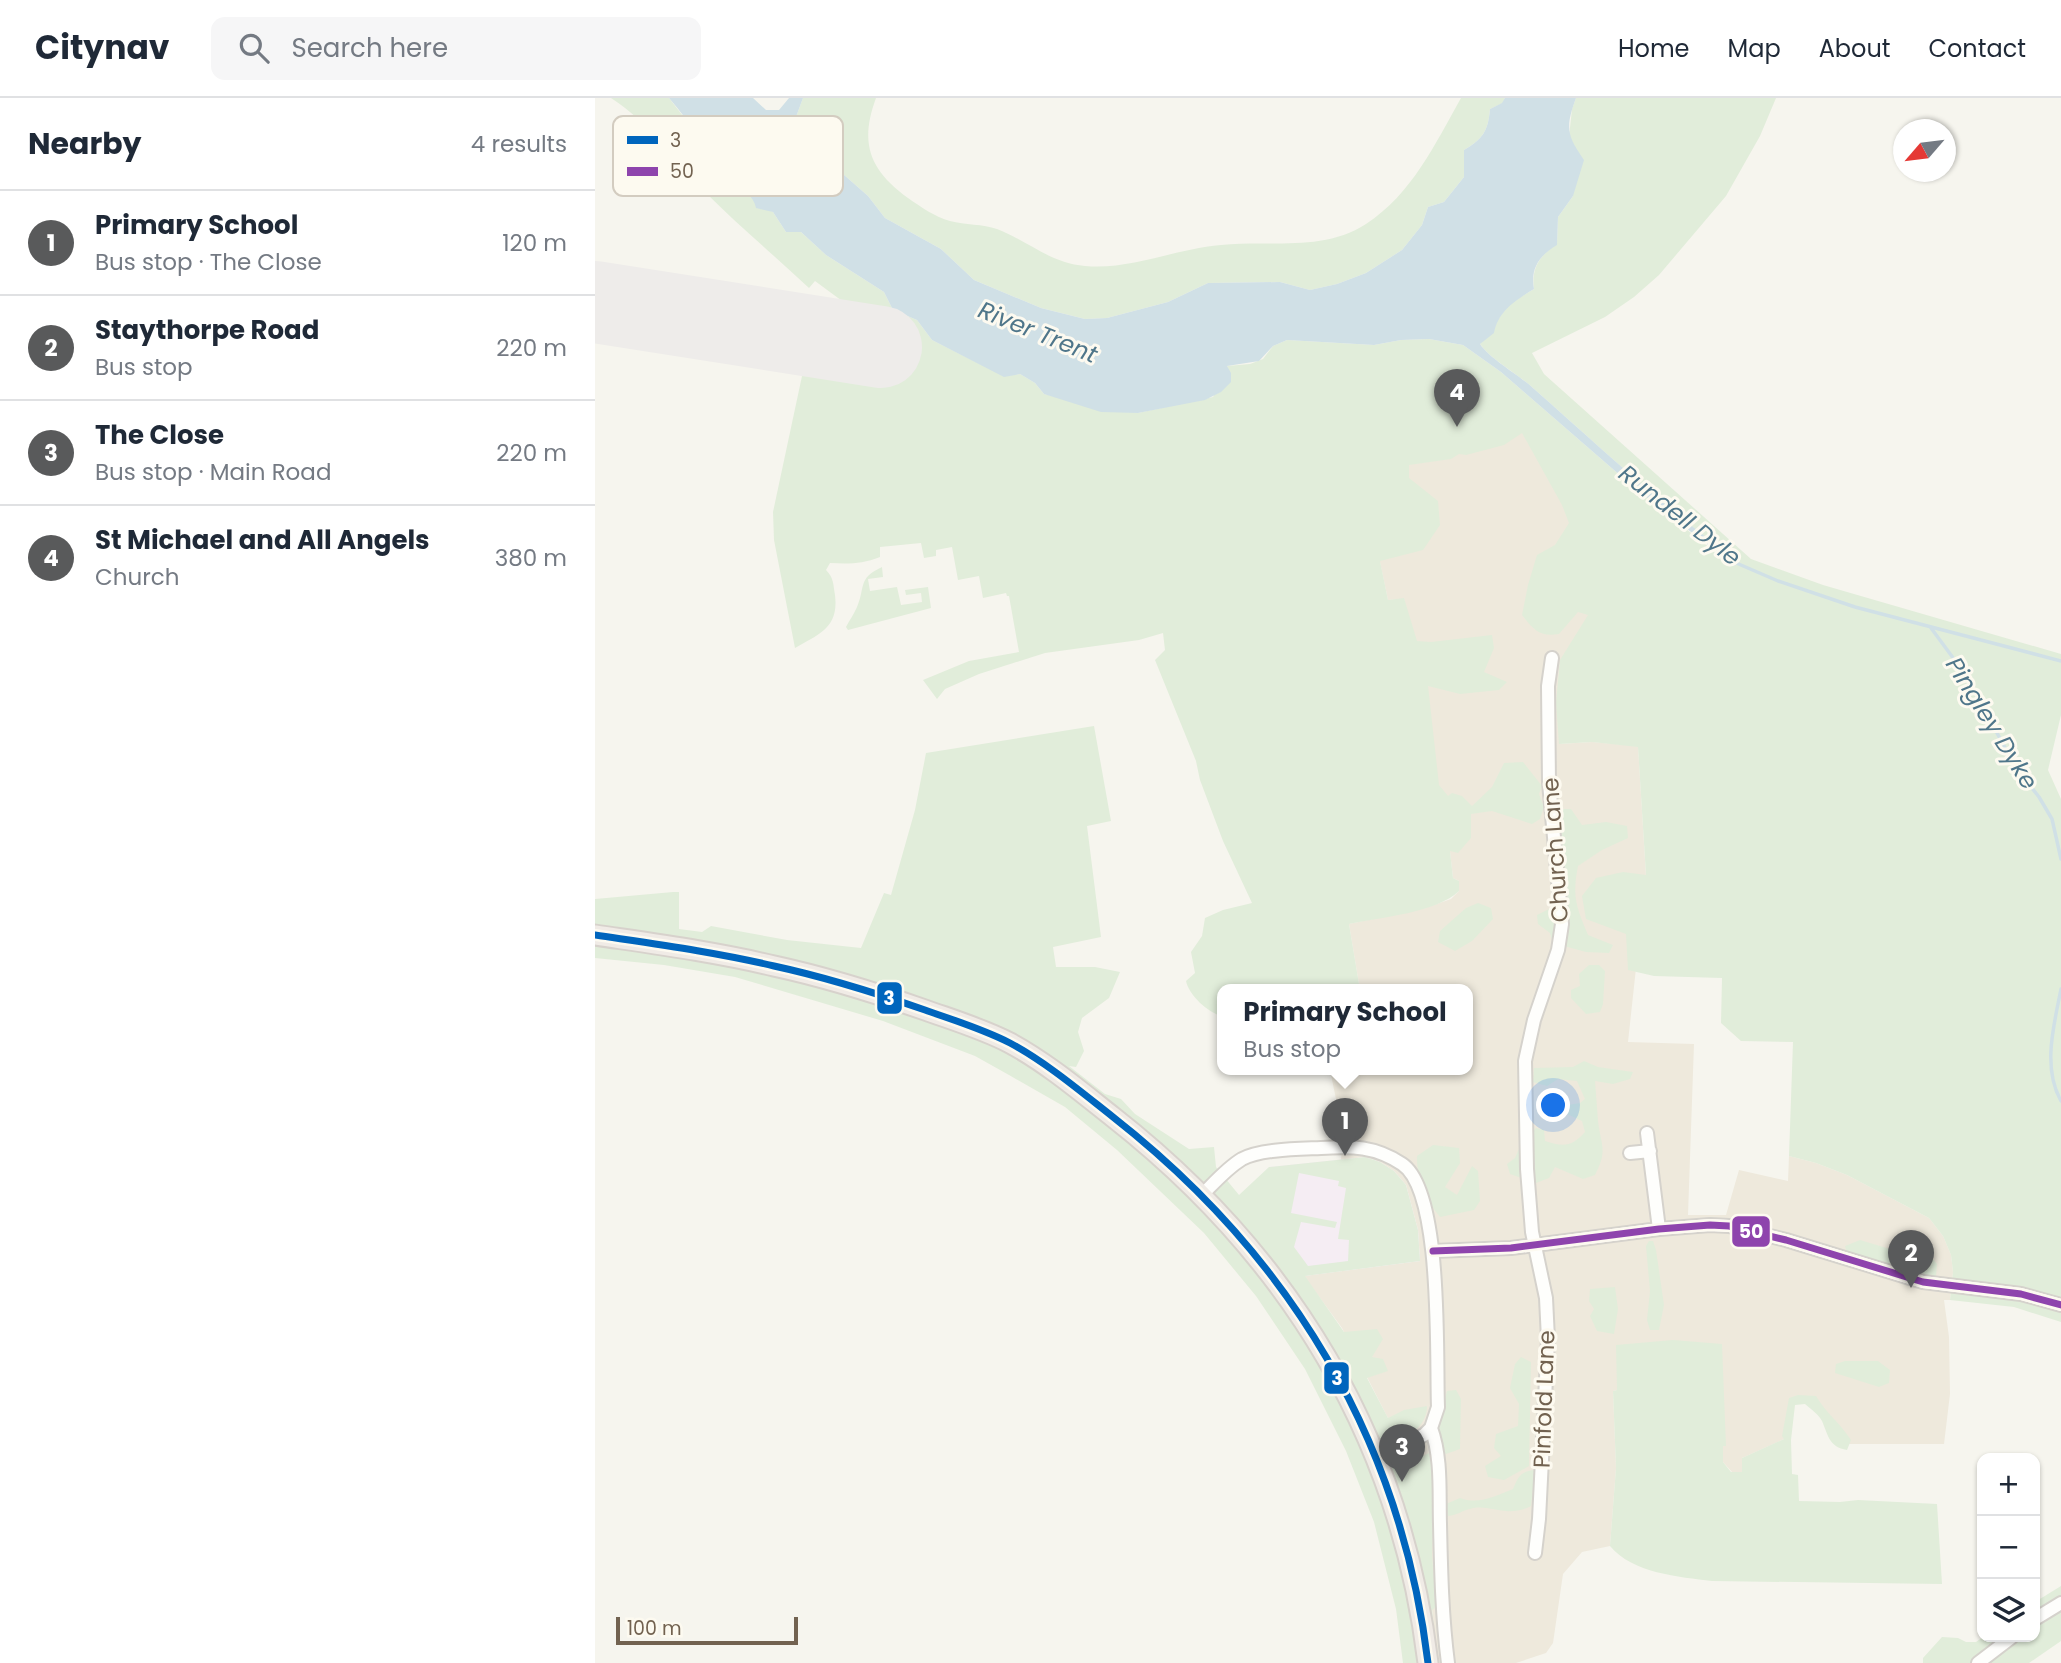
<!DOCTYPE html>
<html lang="en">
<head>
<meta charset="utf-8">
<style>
  :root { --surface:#fff; --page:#f6f6f7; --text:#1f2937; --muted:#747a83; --line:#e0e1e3; --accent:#595a5b }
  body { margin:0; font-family:Poppins,sans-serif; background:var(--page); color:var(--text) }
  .controls { position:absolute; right:21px; bottom:21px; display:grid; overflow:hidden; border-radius:14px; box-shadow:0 2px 5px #0004 }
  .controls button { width:63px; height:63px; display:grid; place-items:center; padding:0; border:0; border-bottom:2px solid var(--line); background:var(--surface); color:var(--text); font:35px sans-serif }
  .compass { position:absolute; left:1298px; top:21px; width:63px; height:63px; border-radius:50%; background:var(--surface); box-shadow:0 2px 5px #0004; rotate:242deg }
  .scale { position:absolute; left:21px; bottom:18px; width:182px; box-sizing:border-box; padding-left:7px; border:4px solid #726250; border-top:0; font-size:19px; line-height:24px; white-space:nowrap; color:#726250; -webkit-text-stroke:5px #fdfaf0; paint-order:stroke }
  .you { position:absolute; left:959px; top:1008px; width:24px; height:24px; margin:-18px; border:5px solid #fff; border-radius:50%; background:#1a73e8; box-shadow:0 0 0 10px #1a73e833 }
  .badge { display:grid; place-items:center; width:46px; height:46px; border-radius:50%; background:var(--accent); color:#fff; font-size:23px; font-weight:700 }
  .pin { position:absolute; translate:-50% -58px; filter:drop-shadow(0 2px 4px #0008) }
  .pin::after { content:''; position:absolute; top:37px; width:24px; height:21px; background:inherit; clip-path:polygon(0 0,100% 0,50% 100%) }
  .popup { position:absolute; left:622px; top:886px; width:256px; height:91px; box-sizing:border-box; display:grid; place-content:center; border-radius:14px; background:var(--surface); filter:drop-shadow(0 2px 5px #0005); font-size:23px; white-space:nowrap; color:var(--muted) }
  .popup b { font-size:26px; color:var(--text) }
  .popup::after { content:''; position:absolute; left:50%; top:100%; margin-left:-14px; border:14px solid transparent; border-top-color:var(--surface) }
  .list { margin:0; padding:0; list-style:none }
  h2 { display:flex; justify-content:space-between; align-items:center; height:91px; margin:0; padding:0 28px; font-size:30px }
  h2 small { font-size:23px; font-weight:400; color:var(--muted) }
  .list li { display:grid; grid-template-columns:46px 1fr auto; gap:21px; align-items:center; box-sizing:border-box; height:105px; padding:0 28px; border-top:2px solid var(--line) }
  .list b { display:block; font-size:26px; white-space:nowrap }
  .list p { margin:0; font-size:23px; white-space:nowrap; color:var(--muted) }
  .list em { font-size:23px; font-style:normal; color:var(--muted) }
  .icon { flex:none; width:38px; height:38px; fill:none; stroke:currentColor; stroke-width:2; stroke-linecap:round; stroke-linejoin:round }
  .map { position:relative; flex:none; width:1466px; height:1565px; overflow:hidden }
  header { display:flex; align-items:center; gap:42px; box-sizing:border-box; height:98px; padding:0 35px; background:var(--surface); border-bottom:2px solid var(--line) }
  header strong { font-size:33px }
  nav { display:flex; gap:38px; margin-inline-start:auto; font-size:24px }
  .search { width:490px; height:63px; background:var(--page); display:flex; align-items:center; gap:18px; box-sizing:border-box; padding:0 24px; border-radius:14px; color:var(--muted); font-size:26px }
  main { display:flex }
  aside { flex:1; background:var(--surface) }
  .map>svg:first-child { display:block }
</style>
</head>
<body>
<header>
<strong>Citynav</strong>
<div class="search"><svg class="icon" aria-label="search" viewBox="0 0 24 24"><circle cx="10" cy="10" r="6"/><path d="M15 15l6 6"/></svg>Search here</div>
<nav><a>Home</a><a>Map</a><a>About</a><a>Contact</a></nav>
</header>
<main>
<aside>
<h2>Nearby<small>4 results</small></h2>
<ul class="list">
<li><span class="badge">1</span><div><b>Primary School</b><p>Bus stop · The Close</p></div><em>120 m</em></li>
<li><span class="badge">2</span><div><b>Staythorpe Road</b><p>Bus stop</p></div><em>220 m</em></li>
<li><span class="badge">3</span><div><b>The Close</b><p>Bus stop · Main Road</p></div><em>220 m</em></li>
<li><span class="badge">4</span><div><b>St Michael and All Angels</b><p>Church</p></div><em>380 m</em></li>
</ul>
</aside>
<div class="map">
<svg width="1466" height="1565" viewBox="0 0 1466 1565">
  <rect width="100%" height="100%" fill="#f6f5ee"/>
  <path fill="#eee9dc" d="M751,247L1042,392L1057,404L964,646L997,644L1043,648L1051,778L1033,944L1099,946L1093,1117H1131L1144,1072L1193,1083L1194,1058L1221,1065L1252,1077L1334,1120L1348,1138L1356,1157L1358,1174L1355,1202H1349L1354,1239L1355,1296L1349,1346H1246L1219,1302L1197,1303L1196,1338L1147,1360V1374H1137L1128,1364V1348L1022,1292L1018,1293L1021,1370L1015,1448L987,1454L968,1476L958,1545L951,1555L921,1565H843L837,1511L805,1340L797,1328L747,1230L709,1178L825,1163L823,1132L811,1087L799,1073L785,1064L770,1059L746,1062L748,1035L735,972H872V892H765L754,826L833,809L856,801L864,793V783L858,780L850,709L841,695L809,501L793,502L765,369Z"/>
  <path fill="#f5edf3" d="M770,1059L785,1064L799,1073L811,1087L823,1132L825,1163L709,1178L669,1126L674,1069Z"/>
  <path fill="#e1edda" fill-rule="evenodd" d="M16,0H74L139,84L170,110L178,114L191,134H206L231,157L289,194L298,212L322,222L337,242L409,278L425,276L440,285L449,296L543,315L618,299L633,271L632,268L655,266L668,261L678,248L692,242L779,247L806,242L834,241L868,247L906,274L1042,392L1125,458L1142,463C1070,411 1005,349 938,290C923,276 895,261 885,246L914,206L939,191C936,170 945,157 962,146L963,119L978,98L974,39L977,11L981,0H1181L1165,38L1131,98L1064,177L1039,199L1010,219L937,255L949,276L1156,461L1228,487L1466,556V617L1453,672L1466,701V1224L1419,1209L1355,1202L1358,1174L1356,1157L1348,1138L1334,1120L1252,1077L1221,1065L1194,1058L1198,944L1146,943L1126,925L1127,880L1059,878L1033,872L1031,836L991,821L987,798L1001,780L1028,774L1051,777L1043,649L997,644L964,646L961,605L965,562L993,517L983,514L964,536C944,539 939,532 927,517L933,487L942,457L960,447L974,425L967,407L927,335L909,347L871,357L864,356L856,361L814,367V380L843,403L845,427L828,452L785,463L793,502L809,500L822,543L836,544L897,537L899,550L889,574L912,584L904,592L865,596L833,588L844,687L853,698L857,695L867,698L877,708L897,689L909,665L928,664L947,688L944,696L949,709L945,721L937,726L897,713L876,716V740L863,755L855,753L858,780L864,783V793C841,815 786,819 754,826L765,892H628L627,918C613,915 594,897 591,883L600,875L596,854L607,838L610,820L628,812L657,805L628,743L605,682L601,663L560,562L570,552L568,535L544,542L450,555L384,576L350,591L342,601L328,582L374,563L424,554L414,498H412L411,495L388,500L384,478L363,482L357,449L341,452V458L329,460L326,445L285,449V459C267,466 254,466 235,465L231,472C239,480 238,486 240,497C244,530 224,536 200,550L179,442L178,414L210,264L279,275L300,242L220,183L214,190C180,158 144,128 111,95C80,63 54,24 16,0Z
    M208,0H281C264,46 275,72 313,100C326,109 340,119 355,123C370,127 388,126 402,131C433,143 455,165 490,168C537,172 579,151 626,147C674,142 728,154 771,126C817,96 840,46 866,0H910L908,5L895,11C893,33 888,41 869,52V79L849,104L833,109L827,127L807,152L771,175L742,186L715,192L685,184L613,185L573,204L512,220L490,221L446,210L379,182L346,151L290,120L273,98L240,69L220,46L209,39L198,27Z
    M287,469L288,479L273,481L275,493L302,489L306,507L327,504L326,495L311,497L310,492L333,489L336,510L253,532L251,529C254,523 259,516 262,509C271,488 262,481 287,469Z
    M499,628L516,723L492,728L506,839L458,849L461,869H500L525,874L514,900L487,920L483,934L489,953L481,969L474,968L510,996L526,1001L540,1016L594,1051L619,1049L621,1069L644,1097L674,1069L770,1059L785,1064L799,1073L811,1087L823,1132L825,1163L710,1178L749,1234L782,1231L788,1241L777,1259L788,1261L793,1273L772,1280L793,1320L809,1312L832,1308C832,1325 820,1334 806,1340L824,1351V1360L834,1355L839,1376L837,1457L841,1509L837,1512L843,1565H808L801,1511L779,1424L751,1353L710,1271L661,1198L609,1135L522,1052L470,1009L414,977L380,958L288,923L140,879L69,867L0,860V801L78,794H84V831L107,834L116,828L192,842L266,850L289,795L296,797L320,712L331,655ZM704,1075L744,1083L743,1088L751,1090L743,1141L754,1142L753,1163L713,1168L699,1149L706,1124L740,1130L742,1124L696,1115Z
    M966,711H976L987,727L1011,724L1032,728L1033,740L1007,752L983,768C977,799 981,808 993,837L1018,847L1014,855L991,854L958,845L955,835L943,826L942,817L954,811L963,813L971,802L962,733Z
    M883,805L896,810L898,821L877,843L860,853L843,844L845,833L871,810Z
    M994,867H1004L1010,873L1008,906L1005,914L991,916L976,900V892L985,888L984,876Z
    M989,963L1003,969L1038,974L1035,981L1018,986L1000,983C1001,996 1002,1009 1003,1023C1006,1048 1013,1052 1000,1077L988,1081L960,1069L954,1080L941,1085L915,1076L912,1066L920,1060L927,1044L941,1030L949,1032L950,1043C968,1049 977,1049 990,1034L987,1023L968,1014L973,1007L985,1005L990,1001L982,983L963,981L952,988L938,984L939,970L978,969Z
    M838,1047L864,1050L865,1065L850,1089L862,1097L877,1068L883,1073L885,1103L879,1112L845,1119C831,1102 821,1079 822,1058Z
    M1265,1142L1318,1158L1336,1159L1342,1166L1341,1178L1327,1188L1281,1176L1255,1166L1250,1148Z
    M1054,1143H1058L1061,1152L1069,1207L1064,1232H1055L1052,1222L1055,1193L1051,1148Z
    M1020,1189L1023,1211L1019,1236L1002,1233L995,1218L999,1211L994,1203L995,1191Z
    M1078,1242L1127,1246L1131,1348H1128V1364L1136,1374H1147V1360L1189,1341L1187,1338L1194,1300L1203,1297L1221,1298C1231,1315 1245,1325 1256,1342L1252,1352C1234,1349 1233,1337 1227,1323C1224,1317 1216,1311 1210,1306L1200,1307L1196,1342L1197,1376L1203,1377L1204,1403L1245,1404L1263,1402L1342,1406L1347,1486L1117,1483C1084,1479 1037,1475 1015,1448L1021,1370L1018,1293L1022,1292L1021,1247Z
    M926,1259L936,1264L934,1368L909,1382L893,1379L890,1368L906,1358L899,1350L901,1336L923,1328L924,1306L915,1290L920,1266Z
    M1250,1263H1283L1295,1272L1294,1285L1284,1289L1240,1275L1241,1266Z
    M861,1292L866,1301L865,1351L851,1356L845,1352L841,1331L852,1293Z
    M940,1372L936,1408C911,1421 894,1405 875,1411C866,1413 863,1417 853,1418L851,1406L865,1400C884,1407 900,1398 918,1391C923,1379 926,1373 940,1372Z
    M1466,1488V1543L1434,1565H1328V1560L1347,1539L1363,1540L1371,1544H1381L1388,1539H1440V1504Z"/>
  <path fill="#d0e0e6" d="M74,0H158L171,12H184L194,0H208L198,27L209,39L219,45L240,69L273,98L290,120L346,151L379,182L446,210L490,221L512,220L573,204L613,185L685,184L715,192L742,186L771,175L807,152L827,127L833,109L849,104L869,79V52C888,41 893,33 895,11L907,5L910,0H981C970,30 972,37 989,62L978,98L963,119L962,147C945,157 935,170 939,191C921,202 903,213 899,235L885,246C895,261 924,277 938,290C1005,349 1070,411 1143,463L1140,468L1042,392L906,274L868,247L834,241L806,242L779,247L692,242L678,248L664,263L632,268L636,275V284L626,294L610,302L543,315L506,314L449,296L440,285L425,276L409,279L337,242L322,222L298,212L289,194L231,157L206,134H191L178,114L161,110C159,98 146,90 138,82C114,56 97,26 74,0Z"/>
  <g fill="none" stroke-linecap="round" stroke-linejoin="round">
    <path stroke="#d0e0e6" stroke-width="3.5" d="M1139,464L1183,483L1260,509L1466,563
      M1336,530L1370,576L1421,670L1444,699L1457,721L1466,761
      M1466,891C1459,927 1447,969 1466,1003"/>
    <path stroke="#eeecea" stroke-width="82" d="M0,204L286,249"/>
    <g stroke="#d5d2cc" stroke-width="16">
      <path id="minor" d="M1052,1035L1064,1131
        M1035,1055L1055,1053
        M607,1097C619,1085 632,1070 647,1061C666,1051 704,1051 726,1050C757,1048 780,1048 807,1066C848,1093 841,1260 843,1309L836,1330L829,1337L782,1358
        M838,1153L916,1150L1064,1131L1115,1127L1134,1128L1191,1142L1328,1184L1426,1196L1466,1207
        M836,1330C847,1360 844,1394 845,1426C846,1472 847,1519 853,1565
        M940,1455L944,1421L953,1241L951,1200L937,1134L932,1071L930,963L939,922L963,852L967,826L954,685L953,588L957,560
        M1440,1521L1466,1505
        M1383,1565L1417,1539"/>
    </g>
    <g stroke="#d7d2cc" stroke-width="23">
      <path id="highway" d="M0,837C60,846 120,854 179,868C230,879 281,895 330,912C358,922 388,931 415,945C452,965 485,993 518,1019C695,1158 806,1341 833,1565"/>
    </g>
    <use href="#minor" stroke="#fefefc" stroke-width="12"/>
    <use href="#highway" stroke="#f0ebe6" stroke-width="19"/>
    <g stroke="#fdfaf0" stroke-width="12">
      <path id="bus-1" d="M0,837C60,846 120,854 179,868C230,879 281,895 330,912C358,922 388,931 415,945C452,965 485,993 518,1019C695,1158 806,1341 833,1565"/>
    </g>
    <g stroke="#fdfaf0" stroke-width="12">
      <path id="bus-2" d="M838,1153L916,1150L1064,1131L1115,1127L1134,1128L1191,1142L1328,1184L1426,1196L1466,1207"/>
    </g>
    <use href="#bus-1" stroke="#0065bd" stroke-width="7"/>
    <use href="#bus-2" stroke="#8e44ad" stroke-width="7"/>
  </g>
  <g text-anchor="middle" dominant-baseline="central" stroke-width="6" stroke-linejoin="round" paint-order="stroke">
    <g font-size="23" fill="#726250" stroke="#fdfaf0">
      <text transform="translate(960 752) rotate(-94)">Church Lane</text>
      <text transform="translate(949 1301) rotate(-88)">Pinfold Lane</text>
    </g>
    <g font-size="24" font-style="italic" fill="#4f768a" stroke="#fdfaf0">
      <text transform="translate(443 234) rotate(22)">River Trent</text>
      <text transform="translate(1085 417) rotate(38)">Rundell Dyle</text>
      <text transform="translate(1397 625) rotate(58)">Pingley Dyke</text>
    </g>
  </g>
  <rect x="18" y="18" width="230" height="80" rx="10" fill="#fdfaf0" stroke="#d3ccc0" stroke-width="2"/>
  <rect x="32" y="38" width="31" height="8" fill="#0065bd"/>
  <rect x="32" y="69" width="31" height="9" fill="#8e44ad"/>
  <g font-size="19" fill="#726250">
    <text x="75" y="49">3</text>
    <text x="75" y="80">50</text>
  </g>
  <g stroke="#fdfaf0" stroke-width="2.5">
    <rect x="281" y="883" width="27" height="34" rx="7" fill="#0065bd"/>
    <rect x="1136" y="1117" width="40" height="33" rx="7" fill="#8e44ad"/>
    <rect x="728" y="1263" width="27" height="34" rx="7" fill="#0065bd"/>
  </g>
  <g font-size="19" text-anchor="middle" font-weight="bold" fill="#fff">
    <text x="294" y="907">3</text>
    <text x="1156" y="1140">50</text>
    <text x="742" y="1287">3</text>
  </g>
</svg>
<div class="controls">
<button>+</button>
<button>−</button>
<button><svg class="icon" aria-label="layers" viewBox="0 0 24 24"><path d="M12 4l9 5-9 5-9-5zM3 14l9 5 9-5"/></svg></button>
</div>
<svg class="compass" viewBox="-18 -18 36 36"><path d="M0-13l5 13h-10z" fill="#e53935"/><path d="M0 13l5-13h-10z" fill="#747a83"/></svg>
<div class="scale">100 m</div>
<div class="you"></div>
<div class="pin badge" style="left:750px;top:1058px">1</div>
<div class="popup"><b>Primary School</b>Bus stop</div>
<div class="pin badge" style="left:1316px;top:1190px">2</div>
<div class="pin badge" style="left:807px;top:1384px">3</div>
<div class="pin badge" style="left:862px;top:329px">4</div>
</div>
</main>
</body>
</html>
